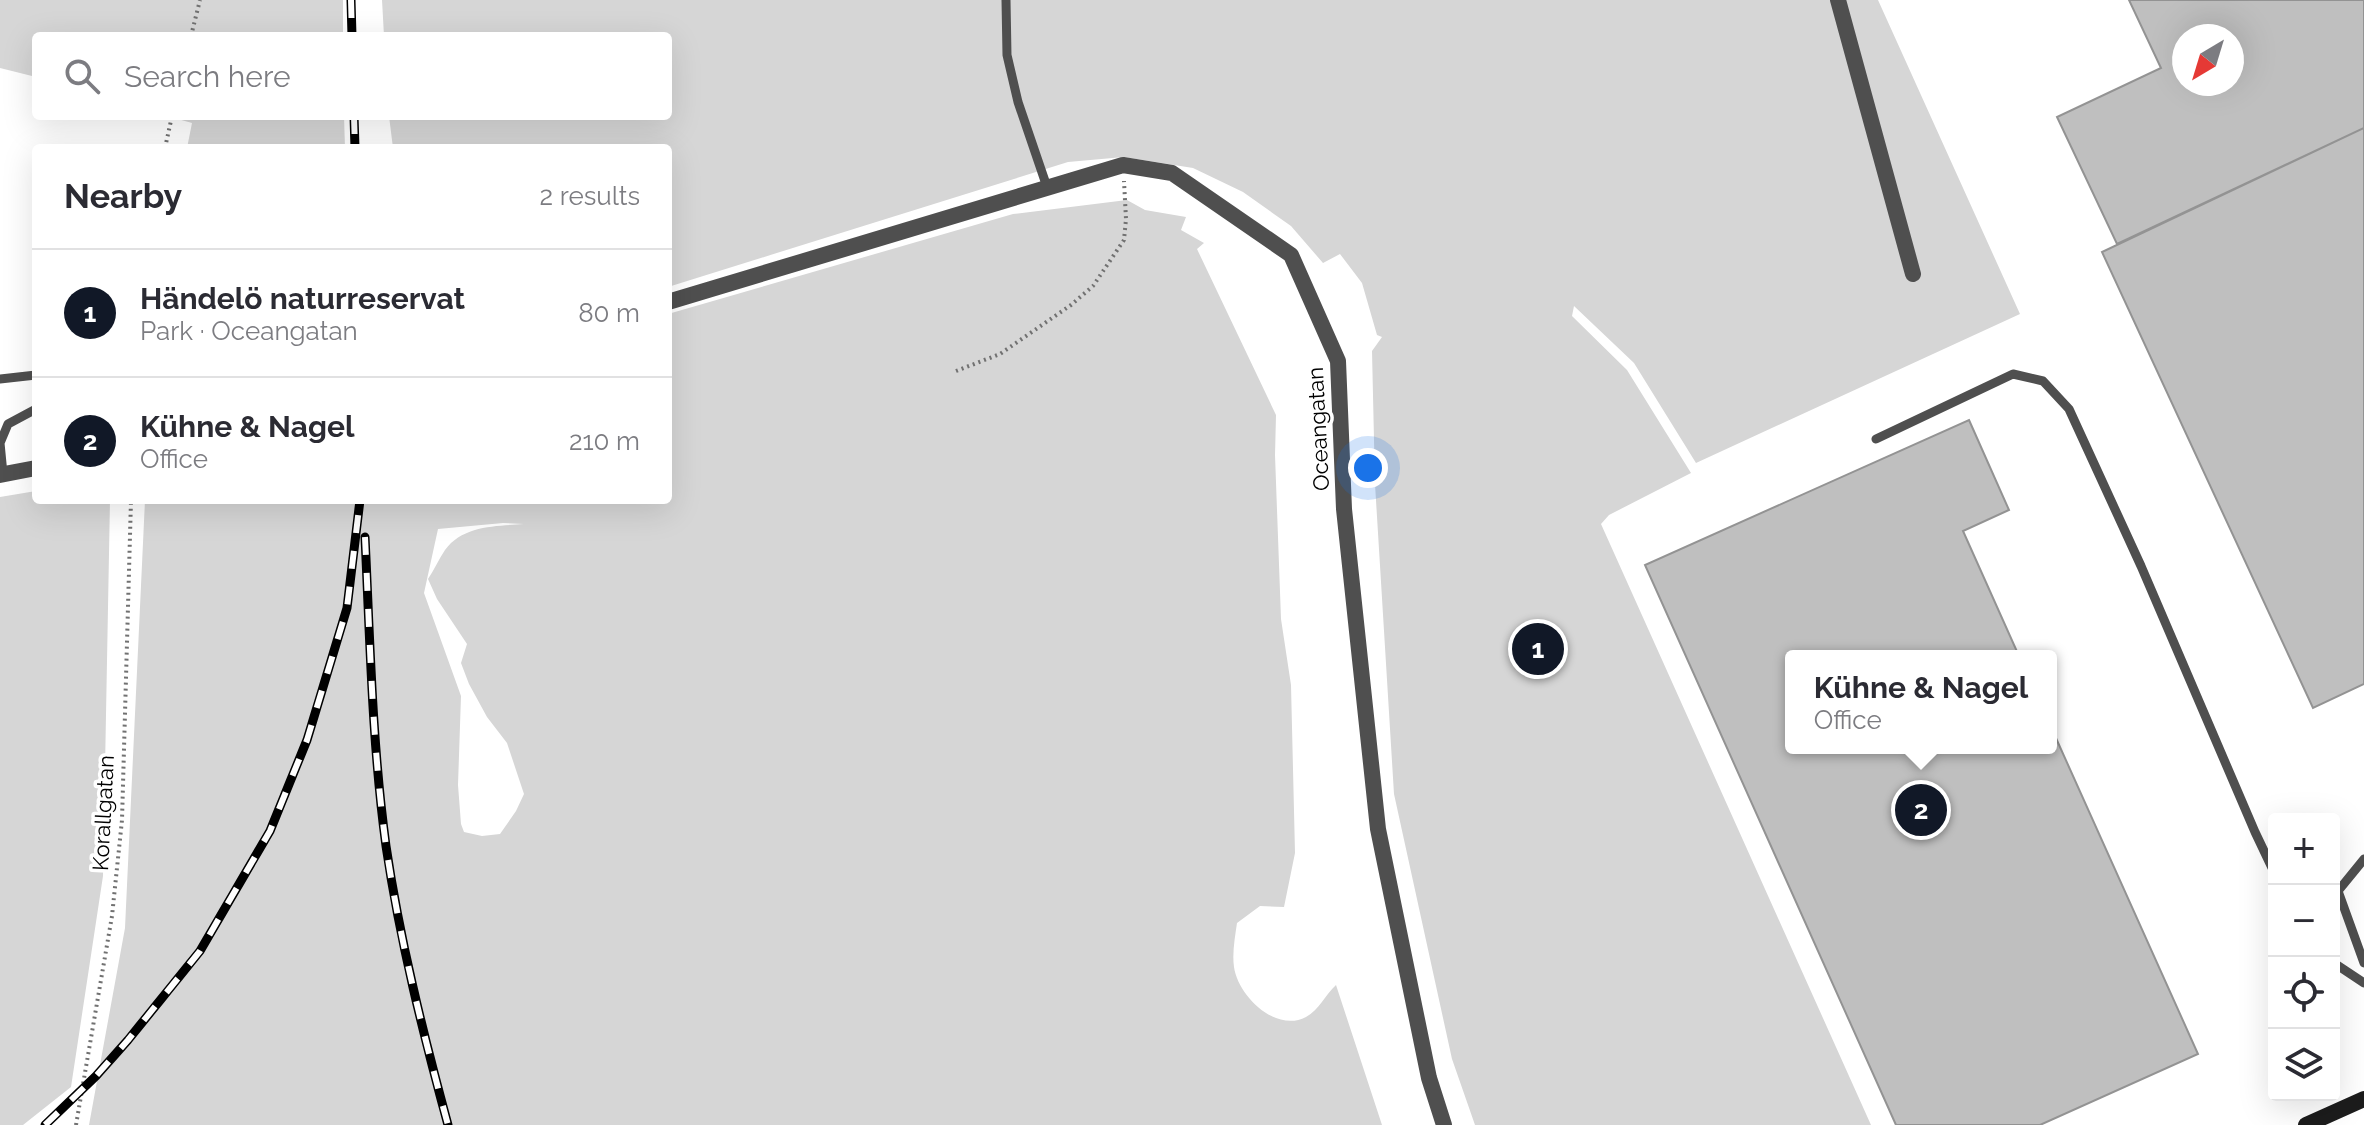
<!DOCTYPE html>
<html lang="en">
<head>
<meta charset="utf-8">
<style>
  :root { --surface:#fff; --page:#f2f2f3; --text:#2b2b33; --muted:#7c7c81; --line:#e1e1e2; --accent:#111827 }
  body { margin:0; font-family:Raleway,sans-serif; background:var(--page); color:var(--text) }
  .controls { position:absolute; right:24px; bottom:24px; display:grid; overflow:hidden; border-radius:8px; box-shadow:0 8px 32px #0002 }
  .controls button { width:72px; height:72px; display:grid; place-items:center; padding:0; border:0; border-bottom:2px solid var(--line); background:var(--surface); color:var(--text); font:40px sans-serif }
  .compass { position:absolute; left:2172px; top:24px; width:72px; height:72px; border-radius:50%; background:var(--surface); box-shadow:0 8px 32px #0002; rotate:218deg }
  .you { position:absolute; left:1368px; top:468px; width:28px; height:28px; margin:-20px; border:6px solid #fff; border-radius:50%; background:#1a73e8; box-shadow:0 0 0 12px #1a73e833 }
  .badge { display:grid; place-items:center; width:52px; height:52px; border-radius:50%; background:var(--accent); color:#fff; font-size:26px; font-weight:700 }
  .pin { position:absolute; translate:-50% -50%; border:4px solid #fff; box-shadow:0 2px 8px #0006 }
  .popup { position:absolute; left:1785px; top:650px; width:272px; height:104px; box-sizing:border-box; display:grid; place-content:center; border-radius:8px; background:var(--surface); filter:drop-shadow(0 2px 6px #0005); font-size:26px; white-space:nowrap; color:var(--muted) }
  .popup b { font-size:30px; color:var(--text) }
  .popup::after { content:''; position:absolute; left:50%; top:100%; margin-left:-16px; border:16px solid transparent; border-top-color:var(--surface) }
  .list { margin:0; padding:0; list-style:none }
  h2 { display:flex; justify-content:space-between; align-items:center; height:104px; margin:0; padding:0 32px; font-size:34px }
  h2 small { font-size:26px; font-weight:400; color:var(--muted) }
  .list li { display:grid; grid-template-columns:52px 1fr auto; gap:24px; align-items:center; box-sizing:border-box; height:128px; padding:0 32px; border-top:2px solid var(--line) }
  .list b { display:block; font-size:30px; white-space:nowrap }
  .list p { margin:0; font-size:26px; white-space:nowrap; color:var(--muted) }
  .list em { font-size:26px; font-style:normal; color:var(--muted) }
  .icon { flex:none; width:44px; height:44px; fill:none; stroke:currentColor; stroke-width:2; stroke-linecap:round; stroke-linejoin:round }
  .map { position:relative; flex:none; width:2364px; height:1125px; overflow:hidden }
  .search { position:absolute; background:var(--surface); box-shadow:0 8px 32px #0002; left:32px; top:32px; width:640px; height:88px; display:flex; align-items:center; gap:20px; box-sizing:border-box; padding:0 28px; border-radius:8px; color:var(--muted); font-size:30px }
  .panel { position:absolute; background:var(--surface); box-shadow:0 8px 32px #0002; left:32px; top:144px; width:640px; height:360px; border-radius:8px }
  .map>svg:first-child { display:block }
</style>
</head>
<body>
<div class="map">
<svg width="2364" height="1125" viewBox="0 0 2364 1125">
  <rect width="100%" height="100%" fill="#fff"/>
  <path fill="#d6d6d6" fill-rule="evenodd" d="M0,0H343V36H36V77L0,68Z
    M382,0H1878L2020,314L1696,463L1634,363L1574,306L1572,316L1627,370L1691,473L1609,515L1601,524L1871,1125H1475L1452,1059L1394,794L1375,484L1372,351L1382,337L1377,335L1362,283L1340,254L1323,263L1291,226L1243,192L1193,168L1124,157L1068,162L668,287V148H393L389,116H668V36H384Z
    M167,116H344L345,148H187L192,123Z
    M1127,200L1145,210L1186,217L1181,230L1204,243L1197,249L1276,415L1275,455L1281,619L1291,685L1295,853L1284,907L1260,906L1237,923C1235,937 1232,953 1234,967C1238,996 1276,1033 1306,1017C1319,1010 1325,995 1336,985L1382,1125H89L125,928L145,500H668V314L1013,214ZM503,523L524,524C497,526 463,525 445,550C439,559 434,570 428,579L437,599L467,644L461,663L469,684L487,717L507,743L524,794L516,811L500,834L482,836L464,832L461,824L458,785L461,696L424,593L438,529Z
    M36,491V500H110L103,876L71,1087L23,1125H0V497Z"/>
  <path fill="#bfbfbf" stroke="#939393" stroke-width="2" fill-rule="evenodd" d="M2129,0H2364V128L2117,244L2057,117L2161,68ZM2184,36H2232V84H2184Z
    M2364,128V684L2313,708L2102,252Z
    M1969,420L2009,510L1963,531L2019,656H1791V748H2051V727L2198,1054L2040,1125H1896L1645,565Z"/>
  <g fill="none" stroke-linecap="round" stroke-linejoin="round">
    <path stroke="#717171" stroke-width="4" stroke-dasharray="2 4" stroke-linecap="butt" d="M191,36L200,0
      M165,148L172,116
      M956,371L1000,354L1071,305L1093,286L1124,240L1126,219L1124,181
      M76,1125L112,916L122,820L131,500"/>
    <path stroke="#4f4f4f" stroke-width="9" d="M1006,0L1007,55L1018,102L1047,187
      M0,379L36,375
      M1876,439L2013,374L2043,381L2069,409L2141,566L2255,832L2274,872
      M3,474L0,443L8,424L36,409
      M2364,859L2338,891L2364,963
      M2334,963L2364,983"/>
    <path stroke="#4f4f4f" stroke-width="16" d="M1838,0L1913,274
      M668,302L1123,165L1172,173L1291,255L1338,361L1344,509L1378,829L1429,1078L1444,1125
      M0,475L36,468"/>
    <path stroke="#1c1c1c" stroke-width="16" d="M2306,1125L2364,1099"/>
    <g stroke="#000" stroke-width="9">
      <path id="rail" d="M351,0L352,36
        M354,116L355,148
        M365,537C370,640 372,743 386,846C400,941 423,1033 448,1125
        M45,1125L96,1076L128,1040L200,951L270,831L307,740L347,608L360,500"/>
    </g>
    <use href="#rail" stroke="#fff" stroke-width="6" stroke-dasharray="18" stroke-linecap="butt"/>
  </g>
  <g text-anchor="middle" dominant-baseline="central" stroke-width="7" stroke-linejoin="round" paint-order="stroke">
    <g font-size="22" fill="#000" stroke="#fff">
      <text transform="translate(1318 429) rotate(-93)">Oceangatan</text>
      <text transform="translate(103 813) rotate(-87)">Korallgatan</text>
    </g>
  </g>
</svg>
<div class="controls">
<button>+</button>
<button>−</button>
<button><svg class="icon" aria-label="locate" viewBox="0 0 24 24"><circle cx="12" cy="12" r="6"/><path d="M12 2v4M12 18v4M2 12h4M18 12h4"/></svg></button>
<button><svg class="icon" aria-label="layers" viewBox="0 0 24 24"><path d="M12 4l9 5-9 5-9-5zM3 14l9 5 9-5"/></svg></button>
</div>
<svg class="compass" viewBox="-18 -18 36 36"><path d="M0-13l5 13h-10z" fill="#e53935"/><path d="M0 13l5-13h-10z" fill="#7c7c81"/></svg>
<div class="you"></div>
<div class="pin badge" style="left:1538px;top:649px">1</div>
<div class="pin badge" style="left:1921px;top:810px">2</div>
<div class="popup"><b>Kühne &amp; Nagel</b>Office</div>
<div class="search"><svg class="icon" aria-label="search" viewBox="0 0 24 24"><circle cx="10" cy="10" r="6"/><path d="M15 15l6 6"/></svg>Search here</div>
<section class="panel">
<h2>Nearby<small>2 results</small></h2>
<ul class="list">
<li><span class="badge">1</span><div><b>Händelö naturreservat</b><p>Park · Oceangatan</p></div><em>80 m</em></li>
<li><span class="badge">2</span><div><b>Kühne &amp; Nagel</b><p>Office</p></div><em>210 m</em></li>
</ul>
</section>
</div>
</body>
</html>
